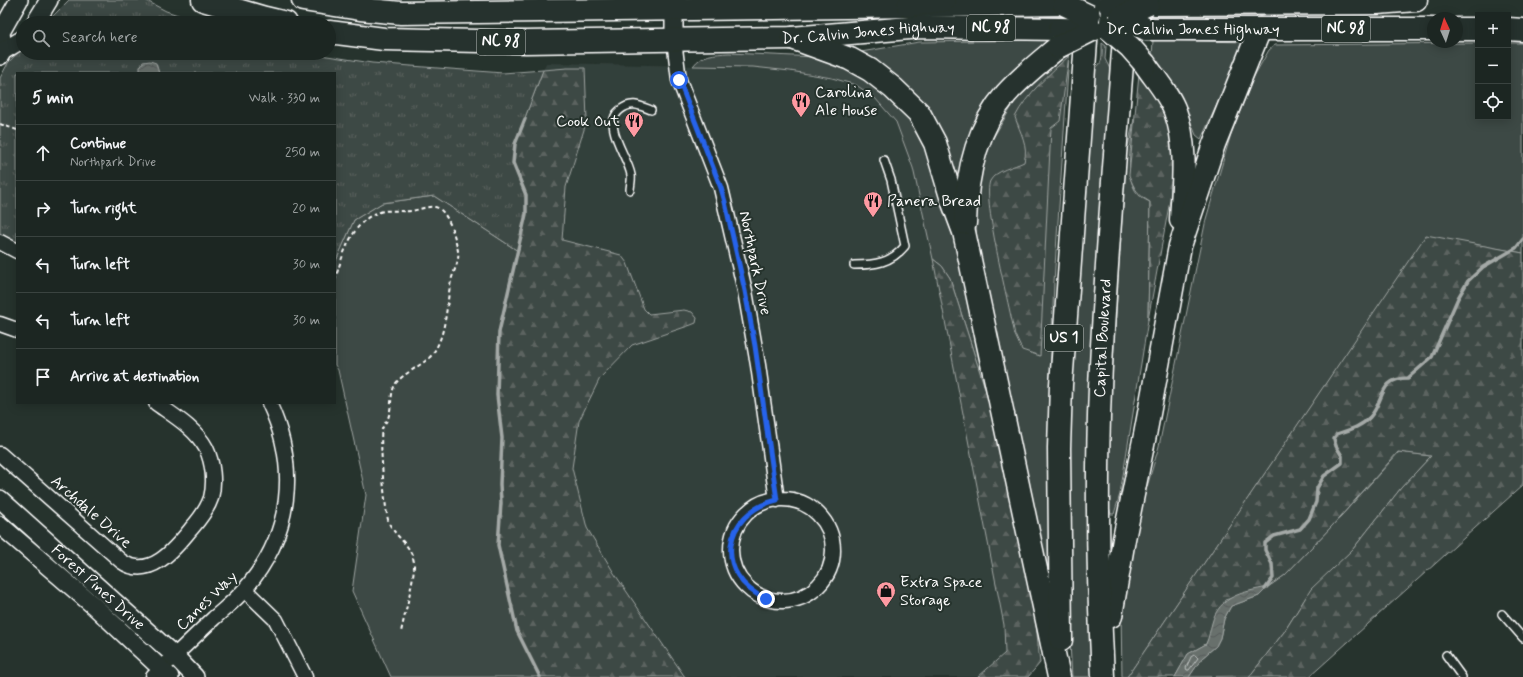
<!DOCTYPE html>
<html lang="en">
<head>
<meta charset="utf-8">
<style>
  :root { --surface:#1c2622; --page:#29322f; --text:#f1f3f6; --muted:#a0a5a5; --line:#3a4340 }
  body { margin:0; font-family:Mynerve,sans-serif; background:var(--page); color:var(--text) }
  .controls { position:absolute; right:12px; top:12px; display:grid; overflow:hidden; border-radius:0px; box-shadow:0 2px 10px #0003 }
  .controls button { width:36px; height:36px; display:grid; place-items:center; padding:0; border:0; border-bottom:1px solid var(--line); background:var(--surface); color:var(--text); font:20px sans-serif }
  .compass { position:absolute; left:1427px; top:12px; width:36px; height:36px; border-radius:50%; background:var(--surface); box-shadow:0 2px 10px #0003; rotate:356deg }
  .stop { position:absolute; width:12px; height:12px; margin:-9px; border:3px solid #2563eb; border-radius:50%; background:#fff }
  .stop.end { background:#2563eb; border-color:#fff; box-shadow:0 1px 4px #0008 }
  .list { margin:0; padding:0; list-style:none }
  h2 { display:flex; justify-content:space-between; align-items:center; height:52px; margin:0; padding:0 16px; font-size:17px }
  h2 small { font-size:13px; font-weight:400; color:var(--muted) }
  .list li { display:grid; grid-template-columns:26px 1fr auto; gap:12px; align-items:center; box-sizing:border-box; height:56px; padding:0 16px; border-top:1px solid var(--line) }
  .list b { display:block; font-size:15px; white-space:nowrap }
  .list p { margin:0; font-size:13px; white-space:nowrap; color:var(--muted) }
  .list em { font-size:13px; font-style:normal; color:var(--muted) }
  .icon { flex:none; width:22px; height:22px; fill:none; stroke:currentColor; stroke-width:2; stroke-linecap:round; stroke-linejoin:round }
  .map { position:relative; flex:none; width:1523px; height:677px; overflow:hidden }
  .search { position:absolute; background:var(--surface); box-shadow:0 2px 10px #0003; left:16px; top:16px; width:320px; height:44px; display:flex; align-items:center; gap:10px; box-sizing:border-box; padding:0 14px; border-radius:22px; color:var(--muted); font-size:15px }
  .panel { position:absolute; background:var(--surface); box-shadow:0 2px 10px #0003; left:16px; top:72px; width:320px; height:332px; border-radius:0px }
  .map>svg:first-child { display:block }
</style>
</head>
<body>
<div class="map">
<svg width="1523" height="677" viewBox="0 0 1523 677">
  <defs>
    <pattern id="forest-firs" width="22" height="20" patternUnits="userSpaceOnUse"><rect width="22" height="20" fill="#3e4944"/><path d="M5 1l3.5 6h-7zM16 11l3.5 6h-7z" fill="#5b6460"/></pattern>
    <pattern id="park-tufts" width="24" height="20" patternUnits="userSpaceOnUse"><rect width="24" height="20" fill="#3e4944"/><path d="M3 7l-1-3M5 7V3M7 7l1-3M15 17l-1-3M17 17v-4M19 17l1-3" fill="none" stroke="#5b6460"/></pattern>
    <pattern id="water-waves" width="16" height="10" patternUnits="userSpaceOnUse"><rect width="16" height="10" fill="#67706c"/><path d="M0 5q4-4 8 0t8 0" fill="none" stroke="#575a59"/></pattern>
  </defs>
  <rect width="100%" height="100%" fill="#26332d"/>
  <filter id="ink" filterUnits="userSpaceOnUse"><feTurbulence type="fractalNoise" baseFrequency=".025" numOctaves="2"/><feDisplacementMap in="SourceGraphic" scale="8" xChannelSelector="R" yChannelSelector="G"/><feConvolveMatrix kernelMatrix="1 2 1 2 8 2 1 2 1" color-interpolation-filters="sRGB"/></filter>
  <g filter="url(#ink)">
    <path fill="#333f3a" d="M546,63L753,67L790,71L832,78L856,85L874,97L896,122L913,168L938,278L1004,625L1006,677H540L499,332L526,214L515,144Z"/>
    <path fill="#3e4944" stroke="#9ea4a2" d="M1047,40V45L959,183L939,133L879,65L861,52L919,42Z
      M1153,40L1246,42L1201,139L1196,135L1186,110L1152,57Z
      M1102,43L1106,46L1105,59L1111,71L1094,677H1072L1068,609L1067,445L1092,69C1104,67 1102,53 1102,43Z
      M1478,43V117H1508V43H1523V253L1426,236L1127,677H1122L1121,611L1140,511L1159,446L1206,219L1231,134L1253,78L1269,50L1275,45Z
      M729,53L815,57L860,71L917,122L950,210L997,426L950,278L942,266L933,259L913,168L896,122L874,97L856,85L832,78L790,71L753,67L693,66C702,54 714,54 729,53Z
      M1069,56L1054,282L1049,402L1052,431V596L977,244L975,207L978,176L987,148L1021,91L1061,57Z
      M1134,119C1132,137 1125,172 1134,188C1137,195 1143,199 1150,202L1148,320L1120,494L1114,514H1111C1101,484 1108,441 1110,409C1115,324 1121,240 1126,155Z
      M434,196L518,251L499,332L497,395L502,438L500,484L517,631L540,677H391L352,591L366,495L338,370L335,365V263L354,220L382,203Z
      M1399,452L1431,456L1401,488L1353,549L1308,594L1284,632L1250,676L1189,677L1202,658L1216,646L1220,638L1224,619L1231,606L1259,596L1268,587L1285,575L1332,526Z"/>
    <path fill="url(#forest-firs)" stroke="#9ea4a2" d="M1069,56L1060,121L1051,128L1040,356L1022,350L1015,335C1010,309 982,200 990,181C996,170 1014,167 1024,162C1029,145 1020,133 1015,117C1026,95 1051,72 1069,56Z
      M567,68H585L587,120L566,187L562,240L621,255L627,263L644,309L649,314L684,310L692,312L697,318L696,323L691,325L632,345L600,378L579,421L572,468L587,528L614,573L685,677H540L517,631L498,545L501,503L500,484L502,438L497,395L499,332L526,214L513,163L515,144L543,70Z
      M1139,74L1158,97L1168,124L1173,158L1170,200L1148,320L1150,202C1138,195 1134,189 1129,175Z
      M1426,235L1523,253V485L1309,677H1249L1284,632L1311,589L1353,549L1401,488L1431,456L1398,452L1332,526L1285,575L1268,587L1225,600L1206,644L1188,654L1175,677H1127Z
      M933,259L942,266L950,278L997,426L1034,605L1040,663L1028,677H978L1005,653L1004,625Z"/>
    <path fill="url(#park-tufts)" stroke="#9ea4a2" d="M69,0H145L166,11L202,23H46Z
      M23,47V53H308L372,63L503,73L543,70L515,144L513,163L526,195V214L518,251L434,196L382,203L354,220L335,263V73H17V244L10,242L0,234V78L8,63Z"/>
    <path fill="url(#water-waves)" stroke="#a4a9a7" d="M150,61L156,63L159,73H140V67L143,62Z
      M1268,587L1259,596L1231,606L1224,619L1220,638L1216,646L1202,658L1189,677H1175L1188,654L1206,644C1209,637 1210,630 1212,623C1219,596 1243,592 1268,587Z"/>
    <g fill="none" stroke-linecap="round" stroke-linejoin="round">
      <path stroke="#c2c6c4" stroke-width="1" d="M1195,655L1198,658L1189,670H1187L1186,668L1191,657Z"/>
      <path stroke="#a4a9a7" stroke-width="3.5" d="M525,119L515,144L513,163L526,195V214L499,332L497,395L502,438L500,484L501,503L498,545L517,631L540,677
        M1265,589L1273,578L1272,564L1265,550V543L1274,536L1300,529L1309,519L1316,502L1317,488L1324,476L1342,463V456L1336,446L1334,439L1337,434C1349,430 1361,427 1370,417C1385,401 1378,378 1408,378L1432,357L1458,298L1468,281L1483,267L1516,248L1523,239"/>
      <g stroke="#fff" stroke-width="10">
        <path id="service" d="M630,190C630,186 632,180 631,175C628,156 601,125 620,110C631,101 639,105 651,110
          M854,265C875,265 891,263 905,246L891,180L884,160
          M1502,614L1523,638
          M1446,655L1462,677"/>
      </g>
      <g stroke="#fff" stroke-width="17">
        <path id="minor" d="M674,40L679,80L721,188L745,291L758,365L777,500
          M0,242L17,251
          M0,324L17,330
          M0,454L121,561C149,581 175,549 191,529C199,520 207,510 211,498C215,482 213,463 206,448C195,428 174,416 156,403
          M731 550a51 51 0 1 1 102 0a51 51 0 1 1-102 0Z
          M245,590L276,620L305,677
          M153,677C173,657 194,637 214,618C224,609 236,600 245,589C292,535 299,467 269,403"/>
      </g>
      <g stroke="#fff" stroke-width="20">
        <g id="tertiary">
          <path d="M674,0V40"/>
          <path d="M35,23L49,0"/>
          <path d="M3,51L1,32L19,0"/>
          <path d="M0,56L3,51L23,39"/>
          <path id="s1" d="M0,499L175,656L195,677"/>
          <path d="M0,525L94,606L170,677"/>
        </g>
      </g>
      <g stroke="#fff" stroke-width="25">
        <g id="trunk">
          <path d="M203,0L265,18L286,23"/>
          <path d="M303,0L360,9L401,13L1064,4"/>
          <path d="M1148,4L1377,3L1416,0"/>
          <path d="M1146,29H1433"/>
          <path d="M1457,29H1478"/>
          <path d="M1508,29L1523,30"/>
          <path id="s2" d="M329,32L384,39L526,42L792,38L921,27L1060,29"/>
        </g>
      </g>
      <g stroke="#fff" stroke-width="25">
        <g id="motorway">
          <path d="M908,6L945,0"/>
          <path d="M792,38L850,59L870,70L893,88L919,113L935,143L952,200L964,232L1059,677"/>
          <path d="M1145,64C1155,79 1169,94 1175,111C1188,146 1183,184 1181,220"/>
          <path d="M965,223C966,177 975,130 1006,94C1021,77 1040,62 1058,47"/>
          <path d="M1111,616L1124,539L1145,435L1180,246L1214,144L1260,29"/>
          <path d="M1061,640L1059,448L1061,385L1089,0"/>
          <path id="s3" d="M1103,677C1098,581 1096,484 1100,388C1105,267 1116,146 1125,25"/>
        </g>
      </g>
      <path stroke="#fff" stroke-width="2" stroke-dasharray="4 3" stroke-linecap="butt" d="M0,124L17,130
        M335,280C342,256 353,219 380,212C390,209 401,212 411,211C419,210 426,206 435,207C448,209 456,240 458,251C460,261 453,272 451,281C446,304 447,338 430,357C421,366 404,373 396,383C390,392 392,405 389,415C388,420 384,424 382,429C379,437 385,515 389,523C396,538 412,545 414,563C415,576 404,617 401,632"/>
      <use href="#service" stroke="#26332d" stroke-width="7"/>
      <use href="#minor" stroke="#26332d" stroke-width="14"/>
      <use href="#tertiary" stroke="#26332d" stroke-width="17"/>
      <use href="#trunk" stroke="#26332d" stroke-width="22"/>
      <use href="#motorway" stroke="#26332d" stroke-width="22"/>
      <g stroke="#fff" stroke-width="25" stroke-linecap="butt">
        <path id="trunk-bridge" d="M1109,4H1148
          M1060,29L1092,30"/>
      </g>
      <g stroke="#fff" stroke-width="25" stroke-linecap="butt">
        <path id="motorway-bridge" d="M1064,4L1089,16
          M1121,17L1148,4
          M1121,17L1146,29
          M1109,29L1130,47L1145,64
          M1058,47L1092,30"/>
      </g>
      <use href="#trunk-bridge" stroke="#26332d" stroke-width="22"/>
      <use href="#motorway-bridge" stroke="#26332d" stroke-width="22"/>
    </g>
  </g>
  <g fill="none" stroke-linecap="round" stroke-linejoin="round" filter="url(#ink)">
    <path stroke="#2563eb" stroke-width="5" d="M679,80L721,188L725,202L745,291L755,346L777,500C722,513 713,575 766,599"/>
  </g>
  <defs>
    <g id="restaurant-pin" transform="scale(1)"><path d="M0 17L-7.5 6A9.5 9.5 0 1 1 7.5 6Z" fill="#ff9aa2" stroke="#26332d"/><path d="M-5-6h1v4h1v-4h1v4h1v-4h1v5L-1.5 .5V6h-2V.5L-5-1ZM5-6V6H3V1.5H1.5Q1.5-4 5-6Z" fill="#111"/></g>
    <g id="shop-pin" transform="scale(1)"><path d="M0 17L-7.5 6A9.5 9.5 0 1 1 7.5 6Z" fill="#ff9aa2" stroke="#26332d"/><path d="M-5-2.5h2.3a2.7 3.5 0 0 1 5.4 0H5L5.5 6h-11ZM-1.5-2.5h3a1.5 2.3 0 0 0-3 0Z" fill="#111"/></g>
  </defs>
  <g fill-rule="evenodd">
    <use href="#restaurant-pin" x="801" y="101"/>
    <use href="#restaurant-pin" x="634" y="121"/>
    <use href="#restaurant-pin" x="873" y="201"/>
    <use href="#shop-pin" x="886" y="591"/>
  </g>
  <g text-anchor="middle" dominant-baseline="central" stroke-width="4" stroke-linejoin="round" paint-order="stroke">
    <g fill="#26332d" stroke="#bec2c0" stroke-width="1">
      <rect x="967" y="15" width="48" height="26" rx="3"/>
      <rect x="1322" y="16" width="48" height="26" rx="3"/>
      <rect x="477" y="29" width="48" height="26" rx="3"/>
      <rect x="1045" y="325" width="38" height="26" rx="3"/>
    </g>
    <g font-size="15" font-weight="bold" fill="#fff">
      <text x="991" y="28">NC 98</text>
      <text x="1346" y="29">NC 98</text>
      <text x="501" y="42">NC 98</text>
      <text x="1064" y="338">US 1</text>
    </g>
    <g font-size="16" fill="#fff" stroke="#26332d">
      <text x="1193" y="29">Dr. Calvin Jones Highway</text>
      <text stroke="none"><textPath href="#s2" startOffset="540">Dr. Calvin Jones Highway</textPath></text>
      <text transform="translate(755 263) rotate(78)">Northpark Drive</text>
      <text stroke="none"><textPath href="#s3" startOffset="339">Capital Boulevard</textPath></text>
      <text transform="translate(91 512) rotate(41)">Archdale Drive</text>
      <text stroke="none"><textPath href="#s1" startOffset="132">Forest Pines Drive</textPath></text>
      <text transform="translate(207 601) rotate(-44)">Canes Way</text>
    </g>
    <g font-size="16" fill="#fff" stroke="#26332d" text-anchor="start">
      <text x="815" y="92">Carolina<tspan x="815" dy="18">Ale House</tspan></text>
      <text x="620" y="121" text-anchor="end">Cook Out</text>
      <text x="887" y="201">Panera Bread</text>
      <text x="900" y="582">Extra Space<tspan x="900" dy="18">Storage</tspan></text>
    </g>
  </g>
</svg>
<div class="controls">
<button>+</button>
<button>−</button>
<button><svg class="icon" aria-label="locate" viewBox="0 0 24 24"><circle cx="12" cy="12" r="6"/><path d="M12 2v4M12 18v4M2 12h4M18 12h4"/></svg></button>
</div>
<svg class="compass" viewBox="-18 -18 36 36"><path d="M0-13l5 13h-10z" fill="#e53935"/><path d="M0 13l5-13h-10z" fill="#a0a5a5"/></svg>
<div class="stop" style="left:679px;top:80px"></div>
<div class="stop end" style="left:766px;top:599px"></div>
<div class="search"><svg class="icon" aria-label="search" viewBox="0 0 24 24"><circle cx="10" cy="10" r="6"/><path d="M15 15l6 6"/></svg>Search here</div>
<section class="panel">
<h2>5 min<small>Walk · 330 m</small></h2>
<ul class="list">
<li><svg class="icon" aria-label="ahead" viewBox="0 0 24 24"><path d="M12 20V5M6 11l6-6 6 6"/></svg><div><b>Continue</b><p>Northpark Drive</p></div><em>250 m</em></li>
<li><svg class="icon" aria-label="right" viewBox="0 0 24 24"><path d="M7 20v-9h11M14 6l5 5-5 5"/></svg><div><b>Turn right</b></div><em>20 m</em></li>
<li><svg class="icon" aria-label="left" viewBox="0 0 24 24"><path d="M17 20v-9H6M10 6l-5 5 5 5"/></svg><div><b>Turn left</b></div><em>30 m</em></li>
<li><svg class="icon" aria-label="left" viewBox="0 0 24 24"><path d="M17 20v-9H6M10 6l-5 5 5 5"/></svg><div><b>Turn left</b></div><em>30 m</em></li>
<li><svg class="icon" aria-label="arrive" viewBox="0 0 24 24"><path d="M6 21V4h12l-3 4 3 4H6"/></svg><div><b>Arrive at destination</b></div></li>
</ul>
</section>
</div>
</body>
</html>
